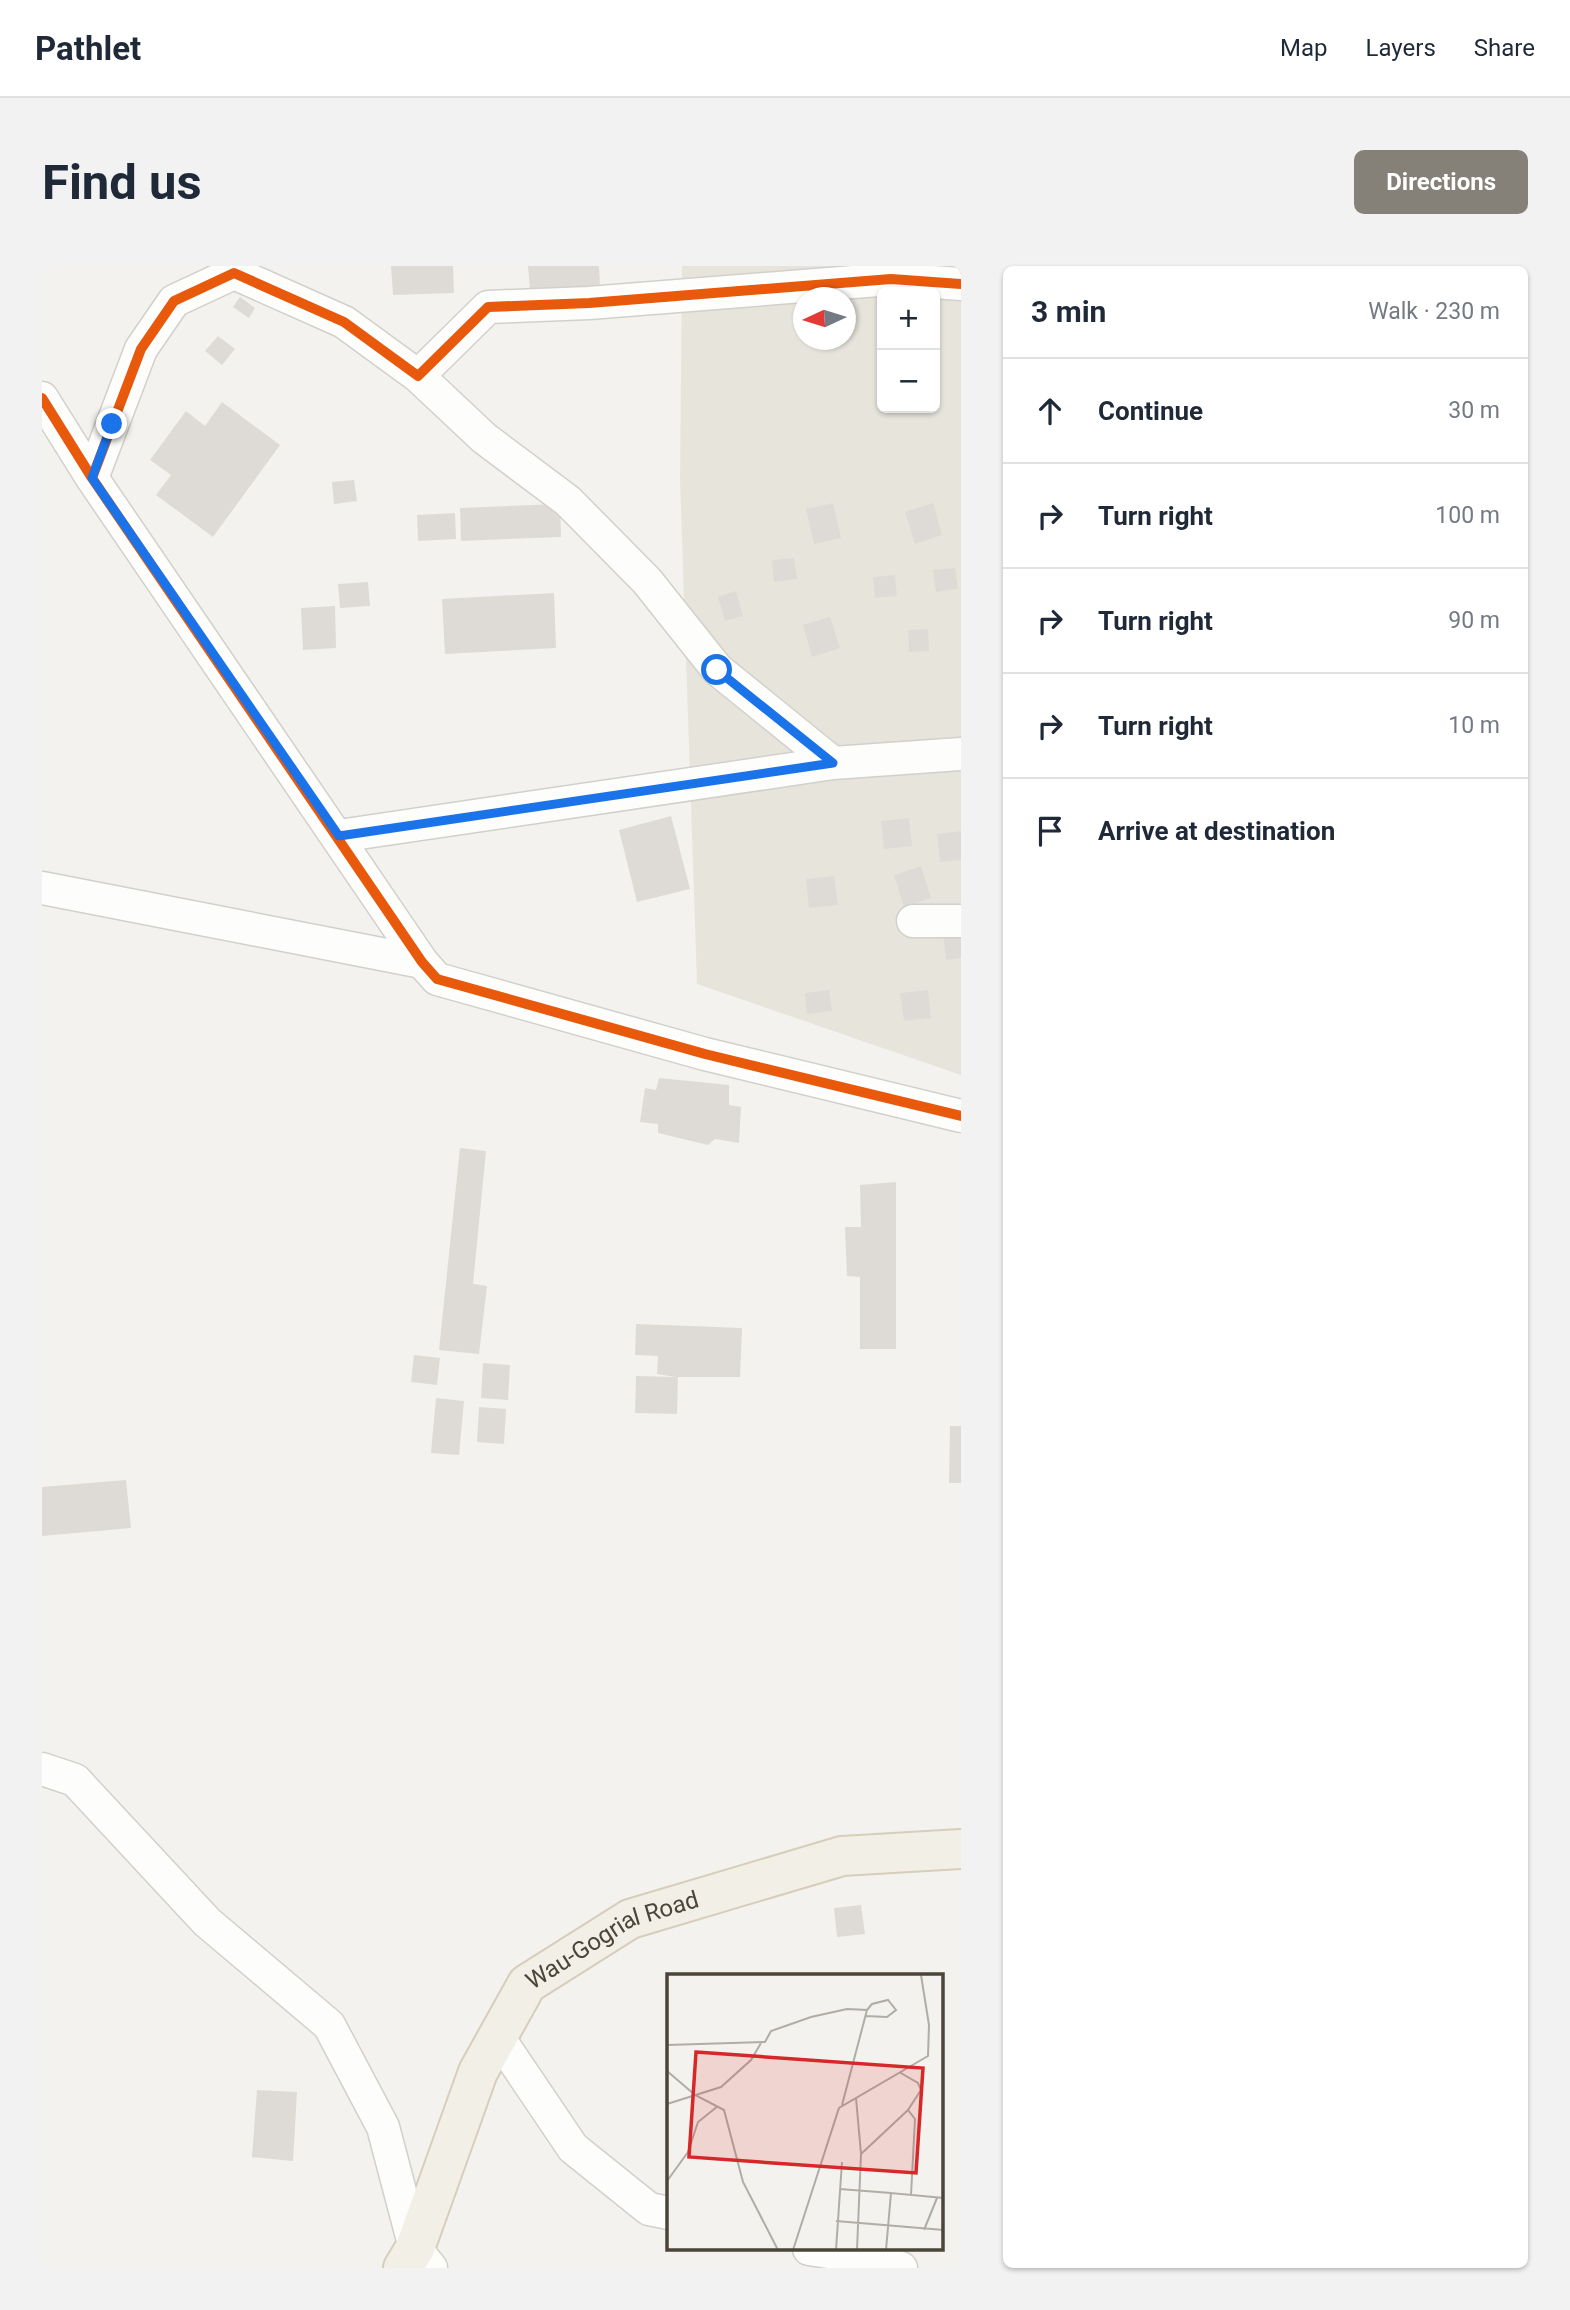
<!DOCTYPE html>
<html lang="en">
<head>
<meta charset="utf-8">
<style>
  :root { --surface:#fff; --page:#f2f2f3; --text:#1f2937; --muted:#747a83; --line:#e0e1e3; --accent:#868178 }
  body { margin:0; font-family:Roboto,sans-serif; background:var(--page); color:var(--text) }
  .controls { position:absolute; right:21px; top:21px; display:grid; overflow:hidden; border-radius:10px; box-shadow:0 2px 5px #0004 }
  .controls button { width:63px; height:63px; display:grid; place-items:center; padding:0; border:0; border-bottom:2px solid var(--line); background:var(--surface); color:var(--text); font:35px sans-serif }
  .compass { position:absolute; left:751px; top:21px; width:63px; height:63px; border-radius:50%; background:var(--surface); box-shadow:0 2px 5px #0004; rotate:266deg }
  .stop { position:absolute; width:21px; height:21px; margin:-16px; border:5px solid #1a73e8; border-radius:50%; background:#fff }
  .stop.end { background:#1a73e8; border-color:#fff; box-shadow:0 2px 7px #0008 }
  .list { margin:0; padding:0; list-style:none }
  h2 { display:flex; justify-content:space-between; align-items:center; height:91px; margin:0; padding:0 28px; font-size:30px }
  h2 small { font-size:23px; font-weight:400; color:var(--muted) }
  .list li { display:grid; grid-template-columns:46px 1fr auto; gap:21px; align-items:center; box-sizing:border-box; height:105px; padding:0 28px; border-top:2px solid var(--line) }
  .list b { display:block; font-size:26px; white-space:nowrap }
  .list em { font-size:23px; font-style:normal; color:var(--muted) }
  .icon { flex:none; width:38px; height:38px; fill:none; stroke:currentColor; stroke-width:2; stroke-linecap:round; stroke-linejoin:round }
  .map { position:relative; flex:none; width:919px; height:2002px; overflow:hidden; border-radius:10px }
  header { display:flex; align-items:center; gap:42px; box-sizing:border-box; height:98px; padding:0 35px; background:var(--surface); border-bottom:2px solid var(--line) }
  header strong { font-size:33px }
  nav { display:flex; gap:38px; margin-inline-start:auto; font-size:24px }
  .intro { display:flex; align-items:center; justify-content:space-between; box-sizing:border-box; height:168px; padding:0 42px }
  h1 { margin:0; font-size:49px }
  .button { padding:18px 32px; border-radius:10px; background:var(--accent); color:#fff; font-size:24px; font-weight:700 }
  main { display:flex; gap:42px; padding:0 42px }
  aside { flex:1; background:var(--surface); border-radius:10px; box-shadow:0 2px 5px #0004 }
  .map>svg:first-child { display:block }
</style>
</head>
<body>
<header>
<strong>Pathlet</strong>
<nav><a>Map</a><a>Layers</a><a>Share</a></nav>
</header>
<div class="intro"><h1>Find us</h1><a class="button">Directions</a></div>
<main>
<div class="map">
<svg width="919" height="2002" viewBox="0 0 919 2002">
  <rect width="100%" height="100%" fill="#f4f2ee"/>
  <path fill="#e7e4dc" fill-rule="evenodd" d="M640,0H919V809L655,718L638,214ZM840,26H893V142H840ZM762,32H804V74H762Z"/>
  <path fill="#dedbd6" d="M349,0H411L412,27L351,29Z
    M486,0H557L558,21L488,25Z
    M198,31L213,42L207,52L191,41Z
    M176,70L193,83L180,99L163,85Z
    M180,136L238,179L171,271L114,229L129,209L108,194L144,145L163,160Z
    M312,214L315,235L292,238L290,216Z
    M791,237L799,272L772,278L764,243Z
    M891,237L900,269L873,278L863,246Z
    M518,238L519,271L419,275L418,242Z
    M413,247L414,273L376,275L375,249Z
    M752,292L755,313L732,316L730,294Z
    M913,302L916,323L894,326L891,304Z
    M853,309L855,330L833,332L831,311Z
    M326,316L328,340L298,342L296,318Z
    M694,325L701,350L683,355L676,331Z
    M512,327L514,382L403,388L400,333Z
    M293,340L294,382L261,384L259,342Z
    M788,351L798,382L770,391L761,359Z
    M886,363L887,385L867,386L866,364Z
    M629,550L648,623L595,636L577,564Z
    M867,552L870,580L842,583L839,555Z
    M919,565V594L898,596L895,568Z
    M879,600L889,632L862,641L852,609Z
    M792,610L796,639L767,642L764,613Z
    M919,664V692L904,694L901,666Z
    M787,724L790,745L765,748L763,727Z
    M886,724L889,752L862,755L858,727Z
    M617,812L687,819V839L699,841L697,877L673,873L666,879L616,867V858L598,856L603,822L614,824Z
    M418,882L444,885L431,1018L445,1020L437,1088L397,1084Z
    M854,916V1083H818V1011L805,1010L803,961H819L818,919Z
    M594,1058L700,1062L698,1111H636L635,1148L593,1147L594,1110L633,1111L615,1108L616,1090L593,1089Z
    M372,1089L398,1092L395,1119L369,1116Z
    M441,1097L468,1099L466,1134L439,1132Z
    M394,1132L422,1135L417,1189L389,1187Z
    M437,1141L464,1143L462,1178L435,1176Z
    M908,1160H919V1217H907Z
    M84,1214L89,1262L0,1270V1221Z
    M819,1639L823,1668L795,1671L792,1642Z
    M215,1824L255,1826L251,1895L210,1891Z"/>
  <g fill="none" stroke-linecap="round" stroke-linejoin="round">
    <g stroke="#d2d0cb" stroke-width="35">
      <path id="street" d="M376,110L442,172L526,235L605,315L675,403L791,497
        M0,132L50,212L380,696L395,713L663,788L919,850
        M50,212L99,83L132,35L192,7L302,56L376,110L446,41L547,37L849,13L919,18
        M297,570L791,497L919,488
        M0,622L380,696
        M871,655H919
        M0,1503L33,1514L165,1656L287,1759L341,1861L373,1982L389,2002
        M456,1771L531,1882L607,1943L627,1947
        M767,1983L839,1994L859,2002"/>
    </g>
    <g stroke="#d6cebb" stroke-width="42">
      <g id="primary">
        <path id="s1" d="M361,2002L373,1982L436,1806L485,1718L588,1653L800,1590L919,1583"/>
      </g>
    </g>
    <use href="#street" stroke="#fdfdfc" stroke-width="32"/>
    <use href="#primary" stroke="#f2efe6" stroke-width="38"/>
    <g stroke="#fff" stroke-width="15">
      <path id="cycleway" d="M0,132L50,212L380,696L395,713L663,788L919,850
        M50,212L99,83L132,35L192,7L302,56L376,110L446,41L547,37L849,13L919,18"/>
    </g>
    <use href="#cycleway" stroke="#e8590c" stroke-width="10"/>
  </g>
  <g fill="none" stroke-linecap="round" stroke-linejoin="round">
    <path stroke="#1a73e8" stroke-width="9" d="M70,158L50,212L297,570L791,497L675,404"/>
  </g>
  <g text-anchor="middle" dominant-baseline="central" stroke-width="5" stroke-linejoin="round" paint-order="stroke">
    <g font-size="24" fill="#4b4439" stroke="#fff">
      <text stroke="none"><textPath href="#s1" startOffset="408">Wau-Gogrial Road</textPath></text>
    </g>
  </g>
  <g transform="translate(625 1708)">
    <rect width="276" height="276" fill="#f4f2ee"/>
    <path fill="none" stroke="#b0aca6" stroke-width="2" d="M198,42L220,43L229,36L221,26L205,30L200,36M0,71L98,68L104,57L144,43L180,35L200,36L175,131M0,97L28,121L57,136L76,208L111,276M232,98L251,109L254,116L241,136L248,145L244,221M189,124L194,180L190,276M0,130L54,113L84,86L94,69M194,180L241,136M0,207L21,178L31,148L51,132M173,215L224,219M169,247L277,256M257,256L270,224M126,276L172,134L261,82L262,51L254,1M169,276L175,188M219,276L224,219L277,224"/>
    <path fill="#d62828" fill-opacity="0.15" stroke="#d62828" stroke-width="3.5" d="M29,78L256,94L249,199L22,183Z"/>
    <rect width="276" height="276" fill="none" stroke="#4b4439" stroke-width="3.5"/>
  </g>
</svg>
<div class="controls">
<button>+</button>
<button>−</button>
</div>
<svg class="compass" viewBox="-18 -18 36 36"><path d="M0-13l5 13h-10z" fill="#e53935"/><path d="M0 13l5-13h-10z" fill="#747a83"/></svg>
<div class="stop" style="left:675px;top:404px"></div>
<div class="stop end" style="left:70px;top:158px"></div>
</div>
<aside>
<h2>3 min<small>Walk · 230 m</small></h2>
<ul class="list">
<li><svg class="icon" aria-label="ahead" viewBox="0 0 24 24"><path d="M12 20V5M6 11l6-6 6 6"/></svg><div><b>Continue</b></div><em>30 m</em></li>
<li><svg class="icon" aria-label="right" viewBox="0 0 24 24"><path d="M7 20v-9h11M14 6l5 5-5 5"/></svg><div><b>Turn right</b></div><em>100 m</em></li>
<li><svg class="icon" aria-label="right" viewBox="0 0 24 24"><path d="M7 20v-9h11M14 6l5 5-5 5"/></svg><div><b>Turn right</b></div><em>90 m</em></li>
<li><svg class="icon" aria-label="right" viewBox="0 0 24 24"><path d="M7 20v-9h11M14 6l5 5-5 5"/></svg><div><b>Turn right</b></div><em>10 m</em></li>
<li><svg class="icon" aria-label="arrive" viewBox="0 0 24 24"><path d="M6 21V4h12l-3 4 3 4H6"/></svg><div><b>Arrive at destination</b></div></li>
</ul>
</aside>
</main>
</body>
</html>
